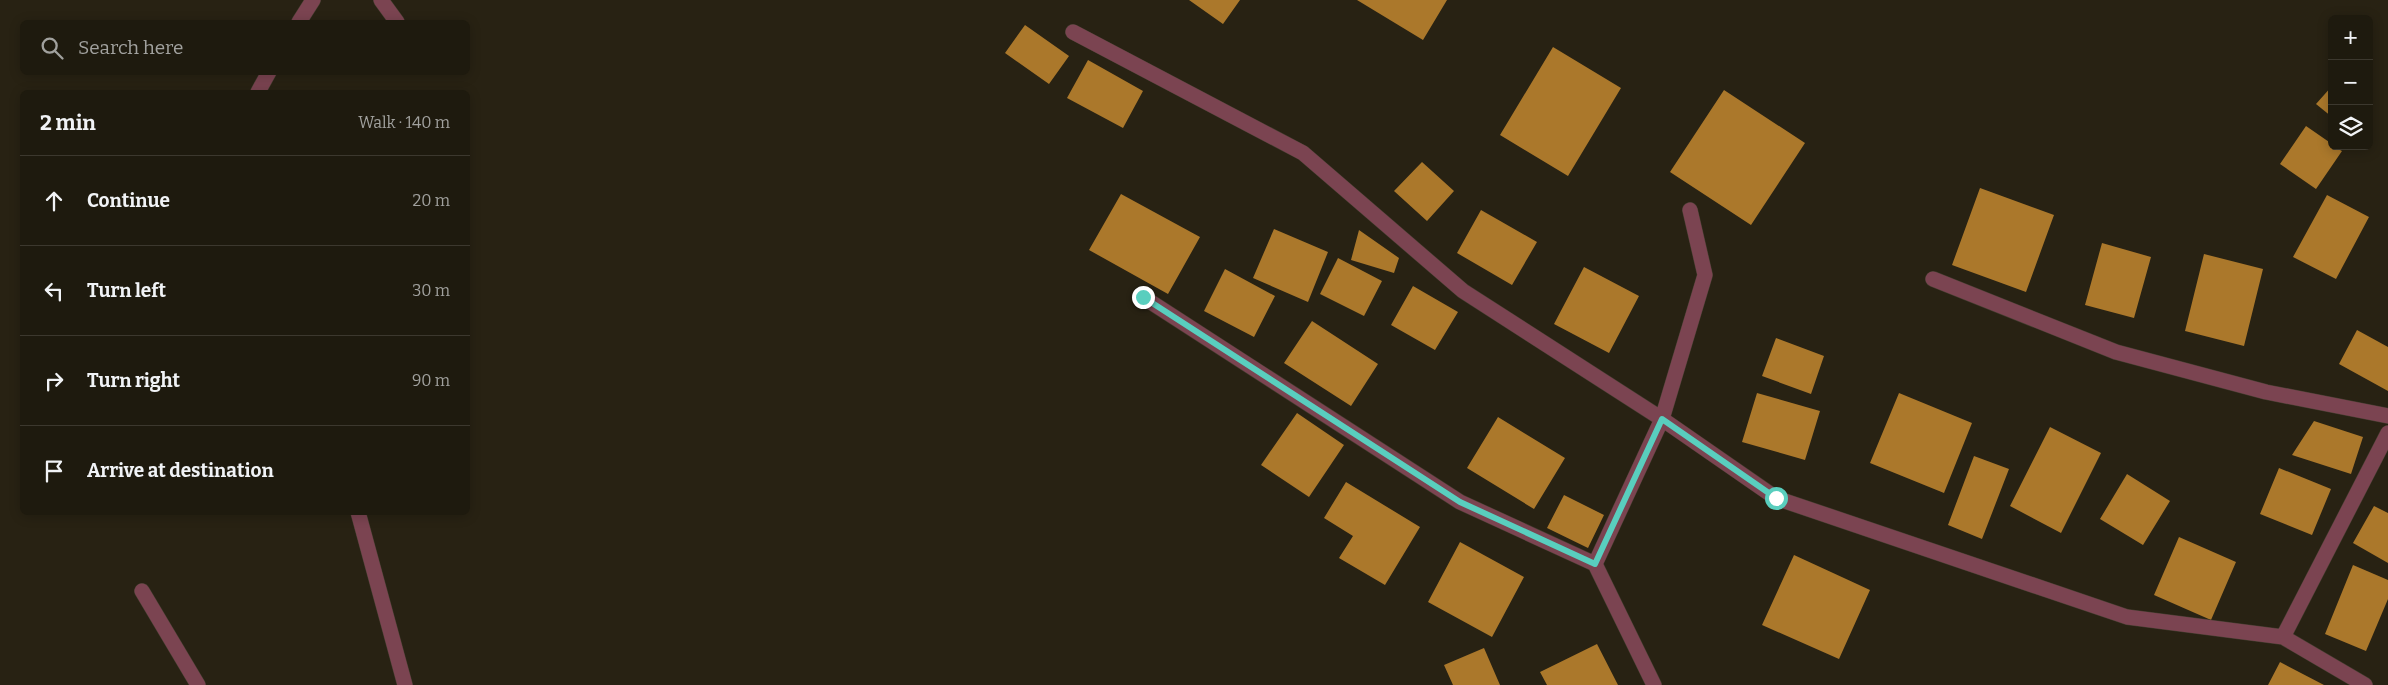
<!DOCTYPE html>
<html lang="en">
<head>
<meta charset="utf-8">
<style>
  :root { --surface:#1e1a0e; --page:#262317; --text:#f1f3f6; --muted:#a1a19e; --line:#3c382e }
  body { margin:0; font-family:Bitter,serif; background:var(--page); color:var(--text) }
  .controls { position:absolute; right:15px; top:15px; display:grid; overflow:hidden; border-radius:8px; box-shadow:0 2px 12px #0003 }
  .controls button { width:45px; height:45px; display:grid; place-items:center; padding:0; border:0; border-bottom:1px solid var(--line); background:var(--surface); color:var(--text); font:25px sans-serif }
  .stop { position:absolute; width:15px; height:15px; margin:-11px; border:4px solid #59cebe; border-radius:50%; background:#fff }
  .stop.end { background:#59cebe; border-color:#fff; box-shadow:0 1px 5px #0008 }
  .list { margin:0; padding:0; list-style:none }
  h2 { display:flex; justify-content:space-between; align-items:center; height:65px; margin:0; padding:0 20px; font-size:21px }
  h2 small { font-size:16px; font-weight:400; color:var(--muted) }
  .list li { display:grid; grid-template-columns:32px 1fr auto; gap:15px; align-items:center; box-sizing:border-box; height:90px; padding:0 20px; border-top:1px solid var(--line) }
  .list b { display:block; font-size:19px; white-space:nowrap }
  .list em { font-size:16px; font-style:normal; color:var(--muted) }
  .icon { flex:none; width:28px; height:28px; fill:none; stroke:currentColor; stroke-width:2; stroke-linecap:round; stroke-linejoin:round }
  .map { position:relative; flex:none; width:2388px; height:685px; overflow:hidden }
  .search { position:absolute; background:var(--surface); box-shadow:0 2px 12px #0003; left:20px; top:20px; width:450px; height:55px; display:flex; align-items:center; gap:12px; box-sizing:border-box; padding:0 18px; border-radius:8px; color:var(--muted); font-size:19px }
  .panel { position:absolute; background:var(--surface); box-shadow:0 2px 12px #0003; left:20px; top:90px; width:450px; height:425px; border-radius:8px }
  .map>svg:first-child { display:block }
</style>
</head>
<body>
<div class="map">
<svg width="2388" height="685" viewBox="0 0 2388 685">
  <rect width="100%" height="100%" fill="#282213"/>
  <path fill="#ab782b" d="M1189,0H1240L1223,24Z
    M1357,0H1447L1423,40Z
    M1025,25L1069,56L1049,84L1005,53Z
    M1553,47L1621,88L1568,176L1500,135Z
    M1088,60L1143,91L1123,128L1067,98Z
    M2332,86V117L2316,104Z
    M1724,90L1805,143L1751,225L1670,172Z
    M2306,126L2332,144V146L2342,151L2316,189L2280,164Z
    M1422,162L1454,191L1427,221L1394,191Z
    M1980,188L2054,215L2026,292L1952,265Z
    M1121,194L1200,237L1168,294L1089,250Z
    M2327,195L2369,217L2336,279L2293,257Z
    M1481,210L1537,242L1512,285L1457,253Z
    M1274,229L1328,252L1308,302L1253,278Z
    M1359,230L1399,258L1394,273L1351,260Z
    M2102,243L2151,257L2134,318L2085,305Z
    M2204,254L2263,269L2244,346L2185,331Z
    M1338,258L1382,281L1364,316L1320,294Z
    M1584,267L1639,296L1609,353L1554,324Z
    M1225,269L1275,296L1254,337L1204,311Z
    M1413,286L1458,312L1435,350L1391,325Z
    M1312,321L1378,364L1351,406L1284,363Z
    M2357,330L2388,347V391L2339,364Z
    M1776,338L1824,356L1811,394L1762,376Z
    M1757,393L1820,411L1805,460L1742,442Z
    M1899,393L1972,423L1944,493L1870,463Z
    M1297,413L1344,445L1309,497L1261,465Z
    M1498,417L1565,458L1534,509L1467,468Z
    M2314,421L2363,437L2351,474L2292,455Z
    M2050,427L2101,453L2061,533L2010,506Z
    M1974,456L2009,469L1982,539L1948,525Z
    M2279,468L2331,489L2312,535L2260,514Z
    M2127,474L2170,501L2143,545L2100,519Z
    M1346,482L1420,527L1385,585L1339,558L1353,536L1324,518Z
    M1564,495L1604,515L1588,548L1547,528Z
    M2374,506L2388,513V563L2353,543Z
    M2179,537L2236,562L2211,620L2154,595Z
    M1460,542L1524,577L1492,637L1428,602Z
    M1794,555L1870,590L1839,659L1762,625Z
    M2353,565L2388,580V599L2366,651L2325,634Z
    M1597,644L1618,685H1547L1540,672Z
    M1484,648L1500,685H1453L1444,665Z
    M2280,662L2324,685H2268Z"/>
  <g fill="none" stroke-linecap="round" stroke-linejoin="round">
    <g stroke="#423d2e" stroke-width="16">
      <path id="street" d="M381,0L397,22
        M299,22L313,0
        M1073,32L1303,153L1463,291L1662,419L1776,498L2127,617L2283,637L2365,685
        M258,92L269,72
        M1933,279L2116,352L2266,392L2388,416
        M1143,297L1460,502L1595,564
        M358,512L405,685
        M142,591L198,685
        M2283,637L2388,433
        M1654,685L1595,564L1662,419L1705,275L1690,210"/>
    </g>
    <use href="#street" stroke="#7b4451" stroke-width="15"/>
  </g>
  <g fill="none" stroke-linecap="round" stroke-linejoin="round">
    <path stroke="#59cebe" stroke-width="6" d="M1143,297L1460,502L1595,564L1662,419L1776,498"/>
  </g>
</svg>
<div class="controls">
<button>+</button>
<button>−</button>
<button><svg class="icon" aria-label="layers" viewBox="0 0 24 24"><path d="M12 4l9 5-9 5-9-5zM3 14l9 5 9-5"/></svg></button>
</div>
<div class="stop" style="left:1776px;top:498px"></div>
<div class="stop end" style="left:1143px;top:297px"></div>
<div class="search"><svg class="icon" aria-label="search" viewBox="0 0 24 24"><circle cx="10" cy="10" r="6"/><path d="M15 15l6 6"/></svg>Search here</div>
<section class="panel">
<h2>2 min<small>Walk · 140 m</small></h2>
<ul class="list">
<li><svg class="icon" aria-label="ahead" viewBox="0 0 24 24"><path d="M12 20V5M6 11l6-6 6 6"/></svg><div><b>Continue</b></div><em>20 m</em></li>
<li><svg class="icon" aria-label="left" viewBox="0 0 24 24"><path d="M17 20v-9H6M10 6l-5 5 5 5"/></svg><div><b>Turn left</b></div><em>30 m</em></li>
<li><svg class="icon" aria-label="right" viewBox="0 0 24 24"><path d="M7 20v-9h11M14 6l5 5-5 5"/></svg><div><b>Turn right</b></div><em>90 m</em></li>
<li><svg class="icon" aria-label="arrive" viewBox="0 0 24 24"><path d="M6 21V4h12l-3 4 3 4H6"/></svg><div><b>Arrive at destination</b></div></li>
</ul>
</section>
</div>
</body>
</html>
